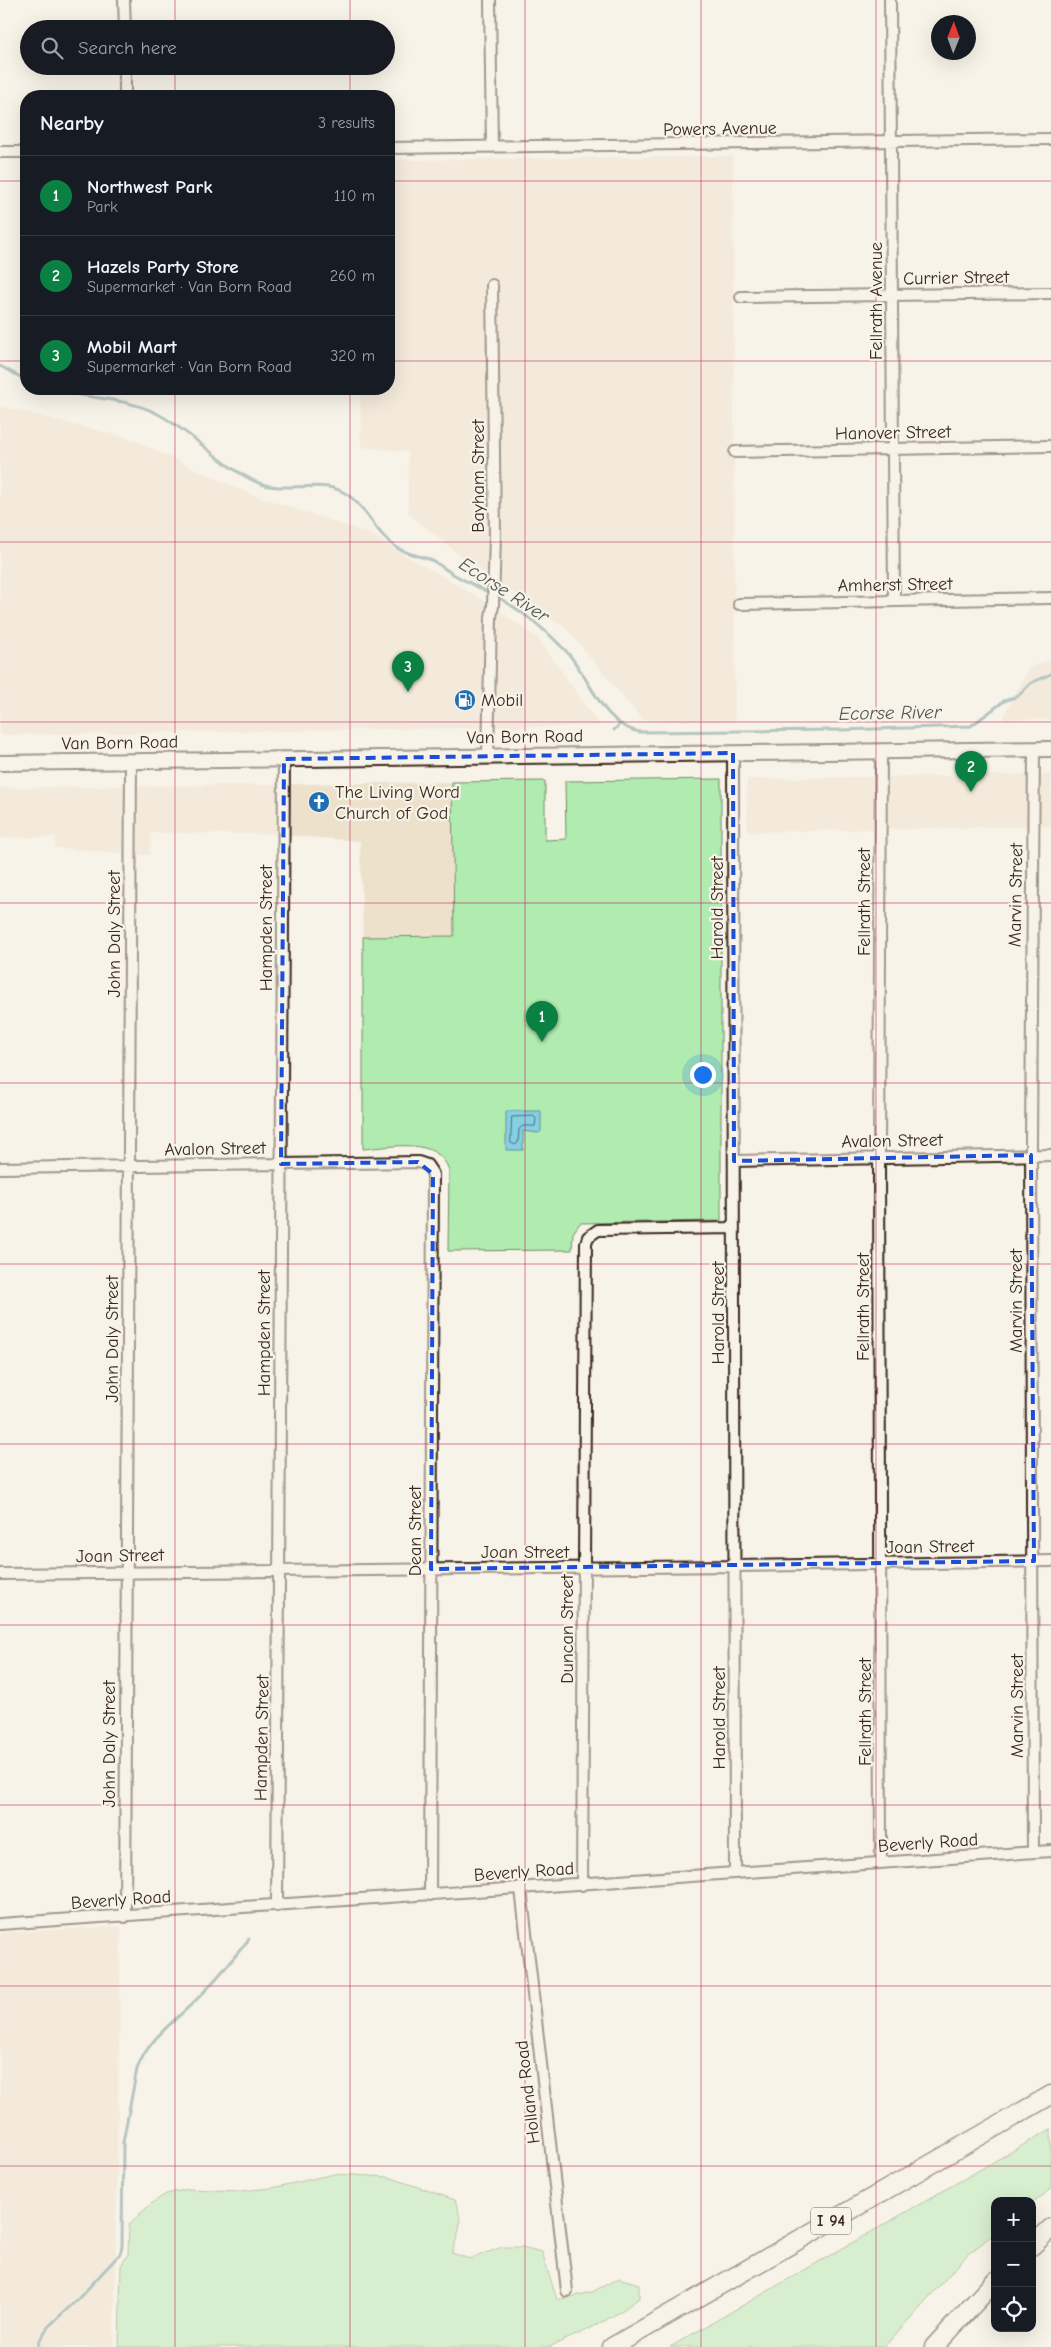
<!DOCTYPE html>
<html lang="en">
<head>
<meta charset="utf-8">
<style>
  :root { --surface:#171b24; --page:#20242c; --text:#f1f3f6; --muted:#9ea1a6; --line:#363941; --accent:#0b8043 }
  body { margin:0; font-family:"Comic Neue",sans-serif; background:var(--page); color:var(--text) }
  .controls { position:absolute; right:15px; bottom:15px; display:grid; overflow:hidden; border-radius:10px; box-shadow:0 5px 20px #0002 }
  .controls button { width:45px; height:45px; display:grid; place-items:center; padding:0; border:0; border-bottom:1px solid var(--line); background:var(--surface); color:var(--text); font:25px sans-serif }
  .compass { position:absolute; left:931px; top:15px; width:45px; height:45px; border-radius:50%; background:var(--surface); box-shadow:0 5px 20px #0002; rotate:1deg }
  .you { position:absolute; left:702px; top:1074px; width:18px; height:18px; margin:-12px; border:4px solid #fff; border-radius:50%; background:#1a73e8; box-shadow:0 0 0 8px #1a73e833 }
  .badge { display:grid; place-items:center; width:32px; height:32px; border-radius:50%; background:var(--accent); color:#fff; font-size:16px; font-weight:700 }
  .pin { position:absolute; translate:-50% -41px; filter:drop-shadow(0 1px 2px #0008) }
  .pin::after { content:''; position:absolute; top:26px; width:18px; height:15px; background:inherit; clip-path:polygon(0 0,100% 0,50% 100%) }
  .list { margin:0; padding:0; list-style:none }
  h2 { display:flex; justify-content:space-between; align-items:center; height:65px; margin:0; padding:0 20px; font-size:21px }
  h2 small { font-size:16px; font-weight:400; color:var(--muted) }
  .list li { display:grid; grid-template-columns:32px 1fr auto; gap:15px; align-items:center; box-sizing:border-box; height:80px; padding:0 20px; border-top:1px solid var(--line) }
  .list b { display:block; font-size:19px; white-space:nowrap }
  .list p { margin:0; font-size:16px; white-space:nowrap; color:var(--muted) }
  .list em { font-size:16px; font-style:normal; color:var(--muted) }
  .icon { flex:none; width:28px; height:28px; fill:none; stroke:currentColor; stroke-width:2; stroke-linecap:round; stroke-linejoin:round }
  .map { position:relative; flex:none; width:1051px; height:2347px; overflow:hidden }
  .search { position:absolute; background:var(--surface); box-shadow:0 5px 20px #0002; left:20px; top:20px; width:375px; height:55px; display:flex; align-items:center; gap:12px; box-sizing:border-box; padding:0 18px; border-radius:28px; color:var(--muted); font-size:19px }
  .panel { position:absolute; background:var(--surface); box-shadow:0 5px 20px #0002; left:20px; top:90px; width:375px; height:305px; border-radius:20px }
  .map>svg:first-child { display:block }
</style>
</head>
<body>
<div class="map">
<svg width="1051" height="2347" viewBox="0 0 1051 2347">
  <rect width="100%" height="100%" fill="#f7f3e8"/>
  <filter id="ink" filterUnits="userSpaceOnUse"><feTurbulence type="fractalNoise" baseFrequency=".02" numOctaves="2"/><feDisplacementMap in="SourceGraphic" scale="10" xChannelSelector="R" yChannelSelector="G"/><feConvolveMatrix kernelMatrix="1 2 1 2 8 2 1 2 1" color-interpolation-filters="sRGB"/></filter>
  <g filter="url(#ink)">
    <path fill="#ede1cc" d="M733,156L735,722L643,720L566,629L467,561L408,513V452L361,447L360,389H389V160Z
      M0,406L129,438L245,492L367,533L478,597L538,638L600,726L0,735Z
      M1051,660V719L1004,720V715L1029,668Z
      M1051,774V826L747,832V779Z
      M452,782L454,936L363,937L360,841L272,834L151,833L150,855L55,848V837L0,838V788Z
      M121,1926L114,2347H0V1933Z"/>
    <path fill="#b0ebb0" stroke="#768a67" d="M721,779V1221L580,1223L573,1233L572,1250L448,1251L449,1170C437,1136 392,1147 363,1149V937L454,936L452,782L545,781V840L566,839L565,781Z
      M1051,2129V2189L1032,2204V2201H995V2233L968,2254L884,2347H670Z
      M334,2174L389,2177L455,2200C464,2224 459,2230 452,2253L470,2259L502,2247H522L542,2252L557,2300L592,2292L619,2278L639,2284V2298C612,2320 581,2333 549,2347H119L121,2266L128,2254L129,2224L152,2203L166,2194L188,2189L241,2191L272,2188Z"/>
    <path fill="#84d0e4" stroke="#678e95" d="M506,1111H541V1131L539,1133L523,1131V1150H506Z"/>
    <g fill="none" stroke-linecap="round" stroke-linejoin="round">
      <path stroke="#586c6d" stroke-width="1" d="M512,1117L534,1116L536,1119L535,1126H523L519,1129L518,1143L515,1145L511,1143Z"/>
      <path stroke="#678e95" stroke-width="3" d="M0,366L26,380
        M53,389C87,399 124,397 156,413C193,432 221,467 259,483C282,493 321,480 341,491C366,503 373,532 396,547C407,555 419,555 431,560C439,564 446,570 453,574C465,581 478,587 490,593
        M496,596C522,611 545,629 566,651C590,677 602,725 639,732L841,730L971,726L1004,701L1018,696L1031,683L1051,674
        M614,730L619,725
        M38,2347L39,2341L48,2327L78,2299L120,2254L122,2247L123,2142L137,2069C148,2038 177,2020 199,1997C217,1979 233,1959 249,1939"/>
      <g stroke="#3b2a1e" stroke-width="14">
        <path id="minor" d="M124,0L125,29
          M490,0L492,147
          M890,0L894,601
          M125,66V96
          M389,148L1051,139
          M0,152H26
          M741,297L1051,293
          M735,452L1051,446
          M739,604L1051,598
          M881,751L879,1158L881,1863
          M733,753L735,1873
          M488,757L491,617L493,606L495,536L492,285
          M734,1161L1051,1155
          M0,1168L418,1162L427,1165L433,1174L430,1895
          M0,1574L735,1566L1051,1561
          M1033,1852L1031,1142L1034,749
          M582,1885L586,1243L588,1237L598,1230L734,1228
          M521,1889L567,2291
          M277,1906L284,759
          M125,1917L131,761
          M0,1924L1051,1851"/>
      </g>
      <g stroke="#3b2a1e" stroke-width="18">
        <path id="secondary" d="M0,763L1051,749"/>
      </g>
      <g stroke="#3b2a1e" stroke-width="21">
        <path id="motorway" d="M1032,2246L1051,2228
          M612,2347L1051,2095
          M934,2347L995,2281"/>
      </g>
      <use href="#minor" stroke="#f7f3e8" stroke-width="10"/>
      <use href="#secondary" stroke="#f7f3e8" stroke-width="14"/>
      <use href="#motorway" stroke="#f7f3e8" stroke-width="18"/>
    </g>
  </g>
  <path d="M0 0H1051V2347H0ZM733,753L734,1161L1031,1155L1034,1561L431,1569L433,1174L418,1162L281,1164L284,759Z" fill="#f7f3e8" fill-opacity=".55" fill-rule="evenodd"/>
  <path fill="none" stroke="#1d4ed8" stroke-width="4" stroke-dasharray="10 6" stroke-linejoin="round" d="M733,753L734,1161L1031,1155L1034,1561L431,1569L433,1174L418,1162L281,1164L284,759Z"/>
  <path fill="none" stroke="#c2185b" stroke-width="1" stroke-opacity="0.55" d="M175,0V29M350,0V29M525,0V2347M701,0V2347M876,0V2347M175,66V96M350,66V96M0,181H26M389,181H1051M0,361H26M389,361H1051M175,389V2347M350,389V2347M0,542H1051M0,722H1051M0,903H1051M0,1083H1051M0,1264H1051M0,1444H1051M0,1625H1051M0,1805H1051M0,1986H1051M0,2166H1051"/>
  <defs>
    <g id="fuel-disc" transform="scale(1.125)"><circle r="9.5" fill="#1f6fb2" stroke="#f7f3e8"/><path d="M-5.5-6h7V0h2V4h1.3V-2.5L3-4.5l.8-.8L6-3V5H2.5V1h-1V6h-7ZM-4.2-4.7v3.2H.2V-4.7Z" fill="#fff"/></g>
    <g id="church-disc" transform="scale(1.125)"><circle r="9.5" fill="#1f6fb2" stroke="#f7f3e8"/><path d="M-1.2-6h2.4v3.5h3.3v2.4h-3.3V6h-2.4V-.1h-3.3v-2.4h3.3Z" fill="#fff"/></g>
  </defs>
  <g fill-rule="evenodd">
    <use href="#fuel-disc" x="465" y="700"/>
    <use href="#church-disc" x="319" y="802"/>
  </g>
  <g text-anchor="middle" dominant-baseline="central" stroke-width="4.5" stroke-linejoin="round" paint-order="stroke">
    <rect fill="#f7f3e8" stroke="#73665b" stroke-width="1" x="811" y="2207.5" width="40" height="27" rx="4"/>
    <g font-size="16" font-weight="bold" fill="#3b2a1e">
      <text x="831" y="2221">I 94</text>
    </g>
    <g font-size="18" fill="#3b2a1e" stroke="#f7f3e8">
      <text transform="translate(720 129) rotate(-1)">Powers Avenue</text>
      <text transform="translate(956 278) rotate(-1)">Currier Street</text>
      <text transform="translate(876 301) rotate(-90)">Fellrath Avenue</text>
      <text transform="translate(893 433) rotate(-1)">Hanover Street</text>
      <text transform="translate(478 476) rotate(-90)">Bayham Street</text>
      <text transform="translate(895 585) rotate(-1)">Amherst Street</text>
      <text transform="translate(525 737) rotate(-1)">Van Born Road</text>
      <text transform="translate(120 743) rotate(-1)">Van Born Road</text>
      <text transform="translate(1016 895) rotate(-89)">Marvin Street</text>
      <text transform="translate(864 902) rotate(-90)">Fellrath Street</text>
      <text transform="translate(717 908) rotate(-90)">Harold Street</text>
      <text transform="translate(266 928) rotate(-90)">Hampden Street</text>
      <text transform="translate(114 934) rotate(-90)">John Daly Street</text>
      <text transform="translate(892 1141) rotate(-1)">Avalon Street</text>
      <text transform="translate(215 1149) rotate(-1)">Avalon Street</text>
      <text transform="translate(1016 1301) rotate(-90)">Marvin Street</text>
      <text transform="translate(863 1307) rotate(-90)">Fellrath Street</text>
      <text transform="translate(718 1313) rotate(-90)">Harold Street</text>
      <text transform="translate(264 1333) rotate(-90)">Hampden Street</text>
      <text transform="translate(112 1339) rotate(-90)">John Daly Street</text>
      <text transform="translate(415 1531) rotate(-90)">Dean Street</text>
      <text transform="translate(930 1547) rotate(-1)">Joan Street</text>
      <text x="525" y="1552">Joan Street</text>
      <text transform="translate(120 1556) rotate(-1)">Joan Street</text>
      <text transform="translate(567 1629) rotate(-90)">Duncan Street</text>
      <text transform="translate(1017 1706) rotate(-90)">Marvin Street</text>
      <text transform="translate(865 1712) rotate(-90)">Fellrath Street</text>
      <text transform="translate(719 1718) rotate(-90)">Harold Street</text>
      <text transform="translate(262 1738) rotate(-89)">Hampden Street</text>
      <text transform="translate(109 1744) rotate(-90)">John Daly Street</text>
      <text transform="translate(928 1843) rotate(-4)">Beverly Road</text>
      <text transform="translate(524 1872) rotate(-4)">Beverly Road</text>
      <text transform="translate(121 1900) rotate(-4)">Beverly Road</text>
      <text transform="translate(528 2092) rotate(-97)">Holland Road</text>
    </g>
    <g font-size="18" fill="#3b2a1e" stroke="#f7f3e8" text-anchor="start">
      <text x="481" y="700">Mobil</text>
      <text x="335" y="792">The Living Word<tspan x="335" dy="21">Church of God</tspan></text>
    </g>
    <g font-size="19" font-style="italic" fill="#4d5450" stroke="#f7f3e8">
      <text transform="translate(504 590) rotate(33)">Ecorse River</text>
      <text transform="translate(890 713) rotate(-1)">Ecorse River</text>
    </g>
  </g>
</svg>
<div class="controls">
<button>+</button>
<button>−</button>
<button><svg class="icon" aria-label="locate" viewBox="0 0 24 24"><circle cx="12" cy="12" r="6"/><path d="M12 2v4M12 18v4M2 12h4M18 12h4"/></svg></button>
</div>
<svg class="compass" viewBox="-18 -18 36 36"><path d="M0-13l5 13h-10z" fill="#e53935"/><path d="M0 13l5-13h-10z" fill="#9ea1a6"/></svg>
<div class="you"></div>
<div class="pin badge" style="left:542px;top:1042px">1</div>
<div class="pin badge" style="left:971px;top:792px">2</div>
<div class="pin badge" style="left:408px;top:692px">3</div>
<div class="search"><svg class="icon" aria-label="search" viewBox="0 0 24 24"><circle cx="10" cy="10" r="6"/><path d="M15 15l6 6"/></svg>Search here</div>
<section class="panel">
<h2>Nearby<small>3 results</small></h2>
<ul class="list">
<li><span class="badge">1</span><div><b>Northwest Park</b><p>Park</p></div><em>110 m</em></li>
<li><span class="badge">2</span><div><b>Hazels Party Store</b><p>Supermarket · Van Born Road</p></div><em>260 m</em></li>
<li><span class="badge">3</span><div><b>Mobil Mart</b><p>Supermarket · Van Born Road</p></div><em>320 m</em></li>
</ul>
</section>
</div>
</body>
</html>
